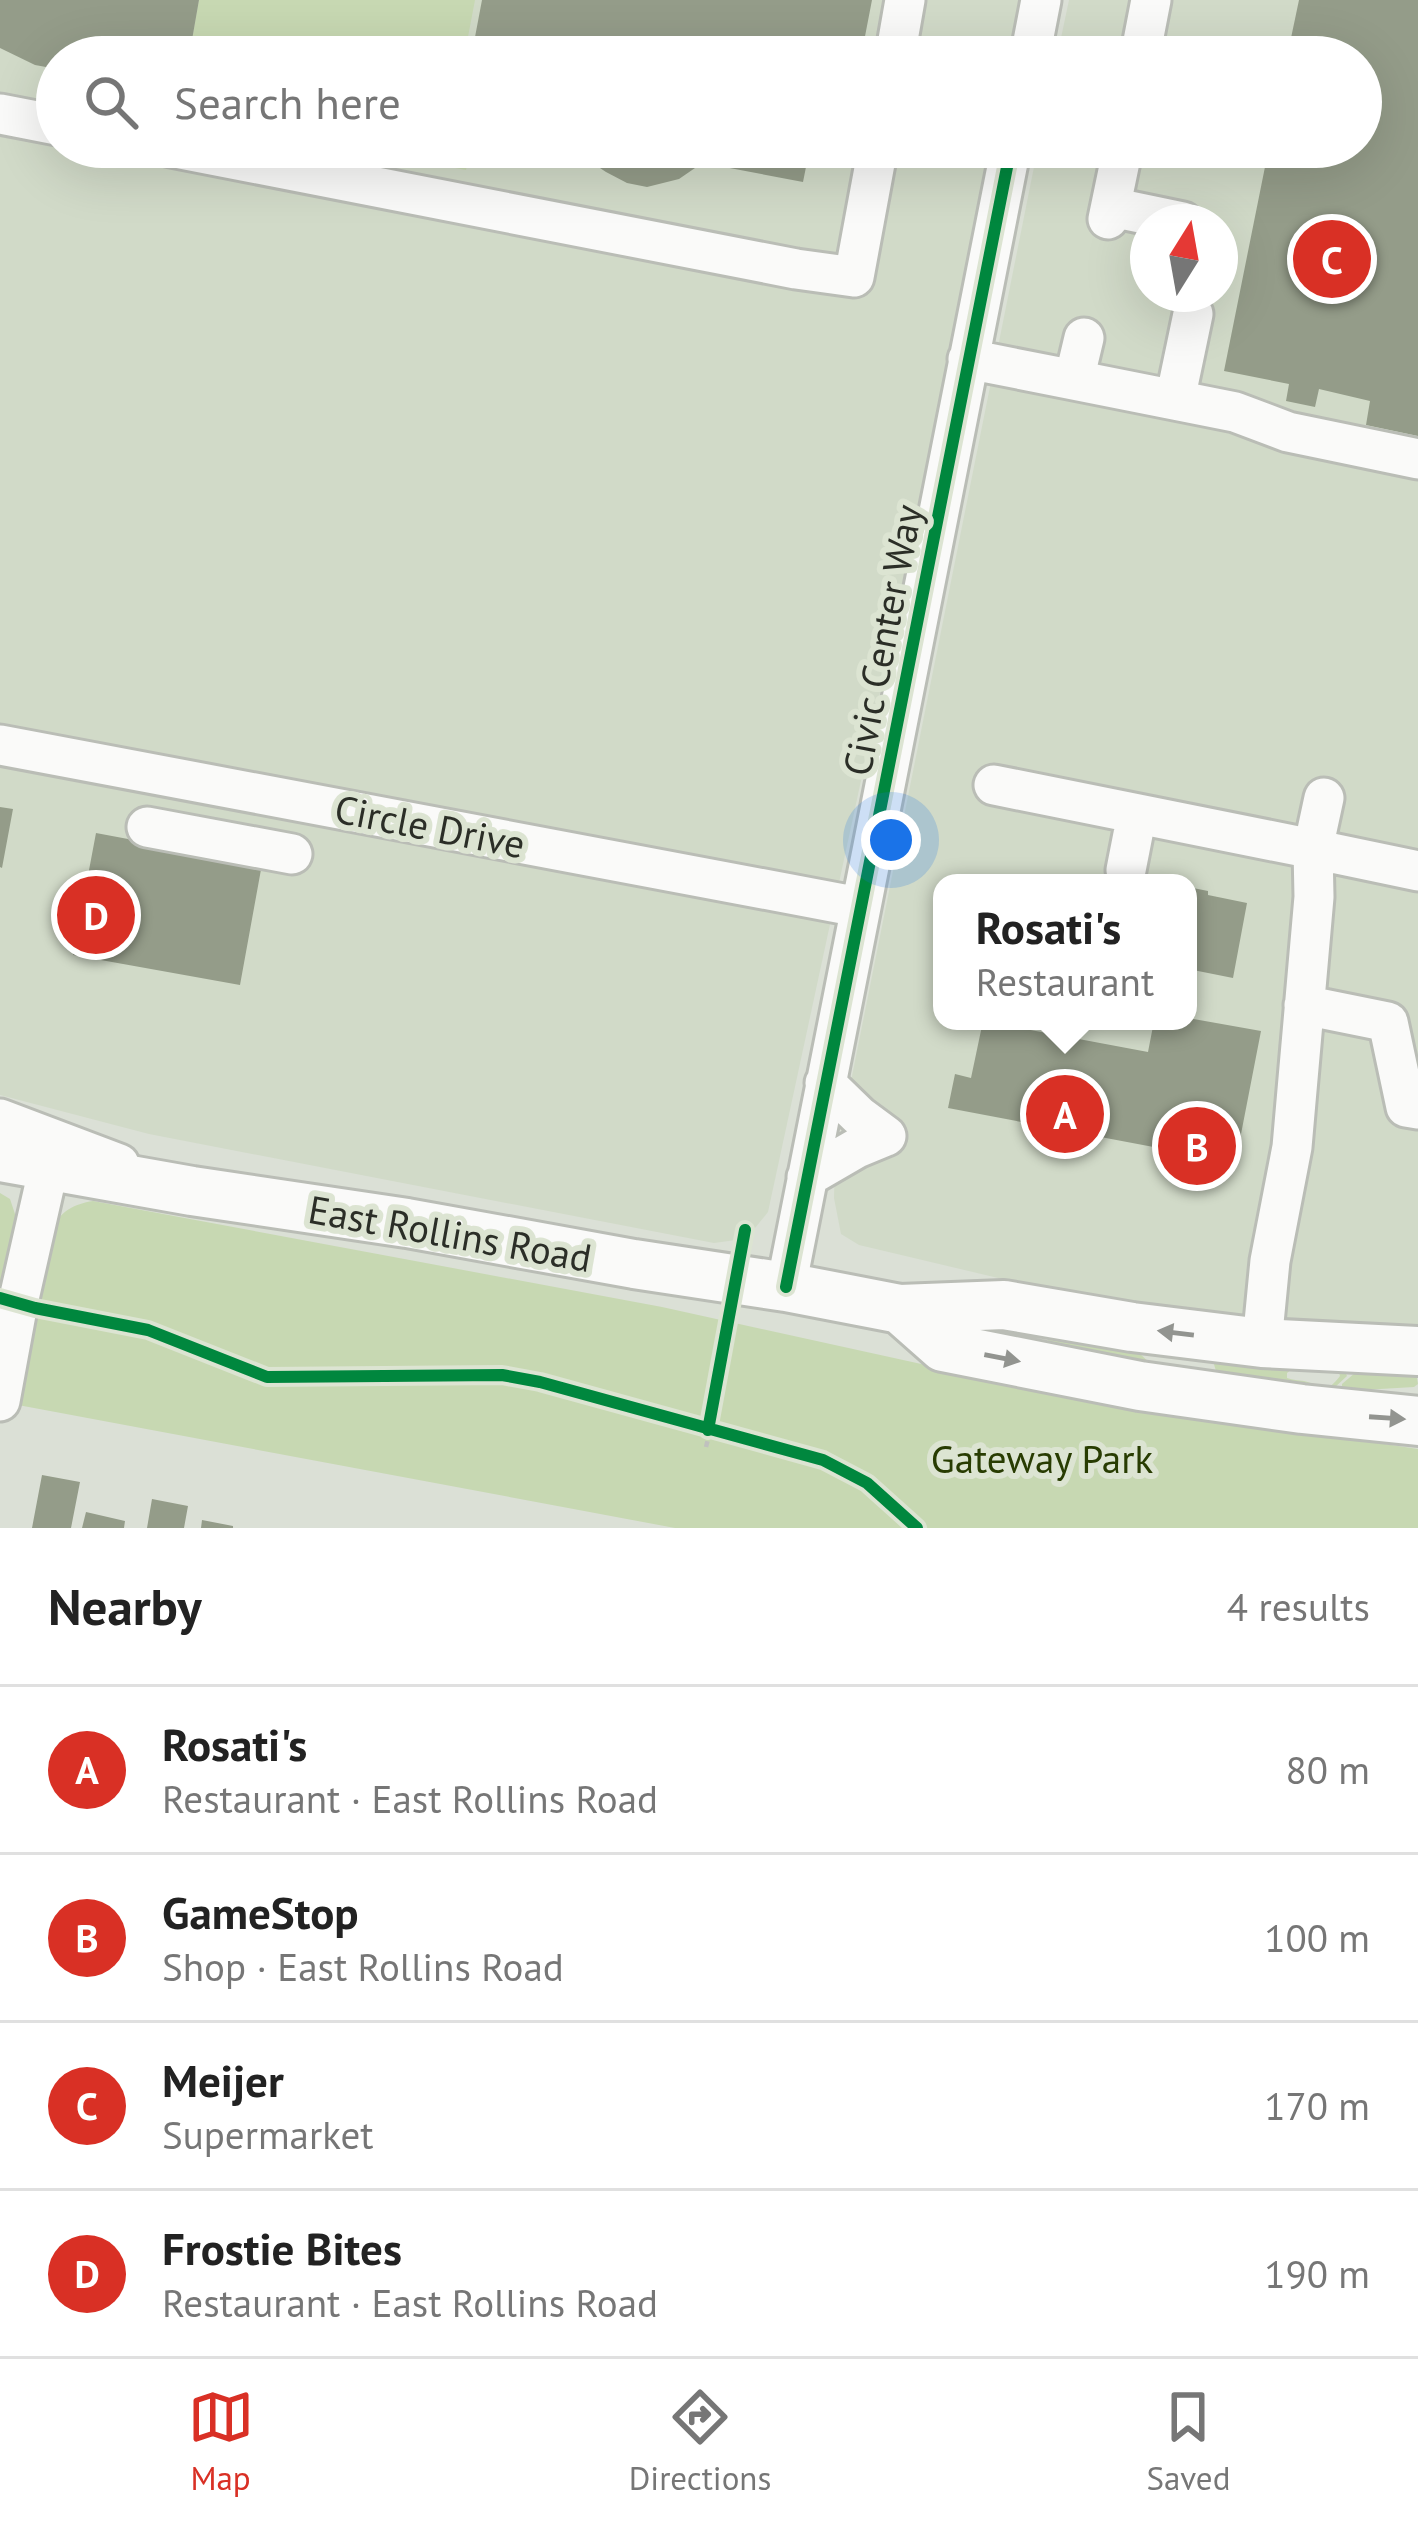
<!DOCTYPE html>
<html lang="en">
<head>
<meta charset="utf-8">
<style>
  :root { --surface:#fff; --page:#f2f2f2; --text:#222; --muted:#767676; --line:#e0e0e0; --accent:#d93025 }
  body { margin:0; font-family:"PT Sans",sans-serif; background:var(--page); color:var(--text) }
  .compass { position:absolute; left:1130px; top:204px; width:108px; height:108px; border-radius:50%; background:var(--surface); box-shadow:0 12px 48px #0002; rotate:11deg }
  .you { position:absolute; left:891px; top:840px; width:42px; height:42px; margin:-30px; border:9px solid #fff; border-radius:50%; background:#1a73e8; box-shadow:0 0 0 18px #1a73e833 }
  .badge { display:grid; place-items:center; width:78px; height:78px; border-radius:50%; background:var(--accent); color:#fff; font-size:39px; font-weight:700 }
  .pin { position:absolute; translate:-50% -50%; border:6px solid #fff; box-shadow:0 3px 12px #0006 }
  .popup { position:absolute; left:933px; top:874px; width:264px; height:156px; box-sizing:border-box; display:grid; place-content:center; border-radius:24px; background:var(--surface); filter:drop-shadow(0 3px 9px #0005); font-size:39px; white-space:nowrap; color:var(--muted) }
  .popup b { font-size:45px; color:var(--text) }
  .popup::after { content:''; position:absolute; left:50%; top:100%; margin-left:-24px; border:24px solid transparent; border-top-color:var(--surface) }
  .list { margin:0; padding:0; list-style:none }
  h2 { display:flex; justify-content:space-between; align-items:center; height:156px; margin:0; padding:0 48px; font-size:51px }
  h2 small { font-size:39px; font-weight:400; color:var(--muted) }
  .list li { display:grid; grid-template-columns:78px 1fr auto; gap:36px; align-items:center; box-sizing:border-box; height:168px; padding:0 48px; border-top:3px solid var(--line) }
  .list b { display:block; font-size:45px; white-space:nowrap }
  .list p { margin:0; font-size:39px; white-space:nowrap; color:var(--muted) }
  .list em { font-size:39px; font-style:normal; color:var(--muted) }
  .icon { flex:none; width:66px; height:66px; fill:none; stroke:currentColor; stroke-width:2; stroke-linecap:round; stroke-linejoin:round }
  .map { position:relative; flex:none; width:1418px; height:1528px; overflow:hidden }
  .search { position:absolute; background:var(--surface); box-shadow:0 12px 48px #0002; left:36px; right:36px; top:36px; height:132px; display:flex; align-items:center; gap:30px; box-sizing:border-box; padding:0 42px; border-radius:66px; color:var(--muted); font-size:45px }
  .sheet { height:828px; background:var(--surface) }
  nav { display:flex; justify-content:space-around; align-items:center; box-sizing:border-box; height:168px; border-top:3px solid var(--line); background:var(--surface); font-size:33px; color:var(--muted) }
  nav a { display:grid; justify-items:center; gap:6px }
  nav .on { color:var(--accent) }
  .map>svg:first-child { display:block }
</style>
</head>
<body>
<div class="map">
<svg width="1418" height="1528" viewBox="0 0 1418 1528">
  <rect width="100%" height="100%" fill="#dbe0d6"/>
  <path fill="#d1dac8" fill-rule="evenodd" d="M0,0H1019L1008,57H57V147H990L909,558L768,1212L755,1228L736,1240L714,1243L149,1134L0,1095Z
    M1069,0H1418V1333L1167,1318L859,1245L841,1234L834,1198L835,1161L1038,147H1361V57H1057ZM1148,222H1220V294H1148ZM942,883H1188V1021H942Z"/>
  <path fill="#c7d8b2" d="M199,0H475L467,42L477,45L475,57H189Z
    M344,147H471L466,170Z
    M0,1193L10,1199L16,1217L15,1232L0,1308Z
    M93,1201L662,1307L985,1378L1145,1408L1418,1449V1528H675L18,1405L52,1230C60,1211 74,1204 93,1201Z
    M1049,1339L1138,1352L1153,1366L1045,1344Z
    M1213,1361L1296,1366L1287,1373V1378C1293,1380 1298,1380 1304,1381C1322,1385 1325,1396 1340,1376L1338,1369H1344L1347,1376L1333,1389L1211,1375L1216,1371Z
    M1356,1372L1416,1373L1418,1384L1414,1387L1346,1391L1342,1388V1384Z"/>
  <path fill="#949c89" d="M0,0H199L189,57H57V69L35,65L0,48Z
    M482,0H872L861,57H483L486,39L475,37Z
    M1299,0H1418V436L1366,425L1370,401L1319,389L1315,407L1286,401L1289,384L1224,371L1269,147H1361V57H1287Z
    M574,147H810L803,182L719,166L720,162L702,158L695,168L679,179L647,187L627,183L606,172L585,158Z
    M0,807L13,809L2,868L0,867Z
    M96,833L262,864L240,985L73,955Z
    M1188,887L1208,891V895L1247,903L1233,978L1188,969Z
    M1188,1018L1261,1031L1235,1165L1217,1161V1159L948,1108L955,1074L971,1078L983,1021L1148,1052L1154,1021H1188Z
    M42,1475L80,1482L71,1528H32Z
    M152,1499L188,1506L184,1528H147Z
    M86,1512L125,1521L124,1528H82Z
    M202,1520L233,1526V1528H201Z"/>
  <g fill="none" stroke-linecap="round" stroke-linejoin="round">
    <g stroke="#babdb6" stroke-width="45">
      <path id="minor" d="M895,57L905,0
        M1030,57L1041,0
        M1140,57L1151,0
        M0,114L57,125
        M171,147L796,269L854,277L878,147
        M1111,207L1183,222
        M1108,219L1123,147
        M968,359L1074,380L1084,338
        M1074,380L1235,412L1288,432L1418,459
        M1175,400L1193,314
        M0,745L859,907
        M994,785L1313,849L1314,897L1292,1147L1270,1261L1262,1343
        M1324,798L1313,849L1418,871
        M147,827L292,854
        M1126,870L1137,814
        M1304,1005L1388,1022L1406,1107L1418,1109
        M825,1083L859,1116L886,1136
        M0,1119L119,1164
        M807,1177L857,1148L886,1136
        M786,1287L1011,147
        M0,1401L18,1303L49,1166"/>
    </g>
    <g stroke="#babdb6" stroke-width="54">
      <path id="major" d="M0,1157L192,1191L407,1223L634,1264L786,1287L900,1309L1004,1305L1132,1327L1262,1343L1418,1351
        M900,1309L943,1347L1140,1386L1302,1409L1418,1421"/>
    </g>
    <path stroke="#c0c1be" stroke-width="4.5" stroke-dasharray="6 9" stroke-linecap="butt" d="M344,1377V1391
      M706,1447L710,1431"/>
    <use href="#minor" stroke="#fafaf9" stroke-width="39"/>
    <use href="#major" stroke="#fafaf9" stroke-width="48"/>
    <g stroke="#dce4d2" stroke-width="20">
      <path id="cycleway" d="M786,1287L1011,147
        M0,1298L35,1308L148,1330L267,1377L502,1375L540,1382L823,1460L867,1483L917,1528
        M708,1430L745,1230"/>
    </g>
    <use href="#cycleway" stroke="#00873e" stroke-width="12"/>
  </g>
  <defs><path id="oneway-solid" d="M-6-.8H1V-3.2L6.5 0L1 3.2V.8H-6Z" transform="scale(3)"/></defs>
  <g fill="#929490">
    <use href="#oneway-solid" transform="translate(1176 1333) rotate(-173)"/>
    <use href="#oneway-solid" transform="translate(1002 1358) rotate(11)"/>
    <use href="#oneway-solid" transform="translate(1387 1418) rotate(4)"/>
  </g>
  <g text-anchor="middle" dominant-baseline="central" stroke-width="12" stroke-linejoin="round" paint-order="stroke">
    <g font-size="39" fill="#2b2e27" stroke="#dce4d2">
      <text transform="translate(882 640) rotate(-79)">Civic Center Way</text>
      <text transform="translate(430 826) rotate(11)">Circle Drive</text>
      <text transform="translate(450 1233) rotate(10)">East Rollins Road</text>
    </g>
    <g font-size="39" fill="#283c02" stroke="#dce4d2">
      <text x="1042" y="1458">Gateway Park</text>
    </g>
  </g>
</svg>
<svg class="compass" viewBox="-18 -18 36 36"><path d="M0-13l5 13h-10z" fill="#e53935"/><path d="M0 13l5-13h-10z" fill="#767676"/></svg>
<div class="you"></div>
<div class="pin badge" style="left:1065px;top:1114px">A</div>
<div class="popup"><b>Rosati's</b>Restaurant</div>
<div class="pin badge" style="left:1197px;top:1146px">B</div>
<div class="pin badge" style="left:1332px;top:259px">C</div>
<div class="pin badge" style="left:96px;top:915px">D</div>
<div class="search"><svg class="icon" aria-label="search" viewBox="0 0 24 24"><circle cx="10" cy="10" r="6"/><path d="M15 15l6 6"/></svg>Search here</div>
</div>
<section class="sheet">
<h2>Nearby<small>4 results</small></h2>
<ul class="list">
<li><span class="badge">A</span><div><b>Rosati's</b><p>Restaurant · East Rollins Road</p></div><em>80 m</em></li>
<li><span class="badge">B</span><div><b>GameStop</b><p>Shop · East Rollins Road</p></div><em>100 m</em></li>
<li><span class="badge">C</span><div><b>Meijer</b><p>Supermarket</p></div><em>170 m</em></li>
<li><span class="badge">D</span><div><b>Frostie Bites</b><p>Restaurant · East Rollins Road</p></div><em>190 m</em></li>
</ul>
</section>
<nav>
<a class="on"><svg class="icon" aria-label="map" viewBox="0 0 24 24"><path d="M3 6l6-2 6 2 6-2v14l-6 2-6-2-6 2zM9 4v14M15 6v14"/></svg>Map</a>
<a><svg class="icon" aria-label="directions" viewBox="0 0 24 24"><path d="M12 3l9 9-9 9-9-9zM9 14v-3h6M13 9l2 2-2 2"/></svg>Directions</a>
<a><svg class="icon" aria-label="saved" viewBox="0 0 24 24"><path d="M7 4h10v16l-5-4-5 4z"/></svg>Saved</a>
</nav>
</body>
</html>
